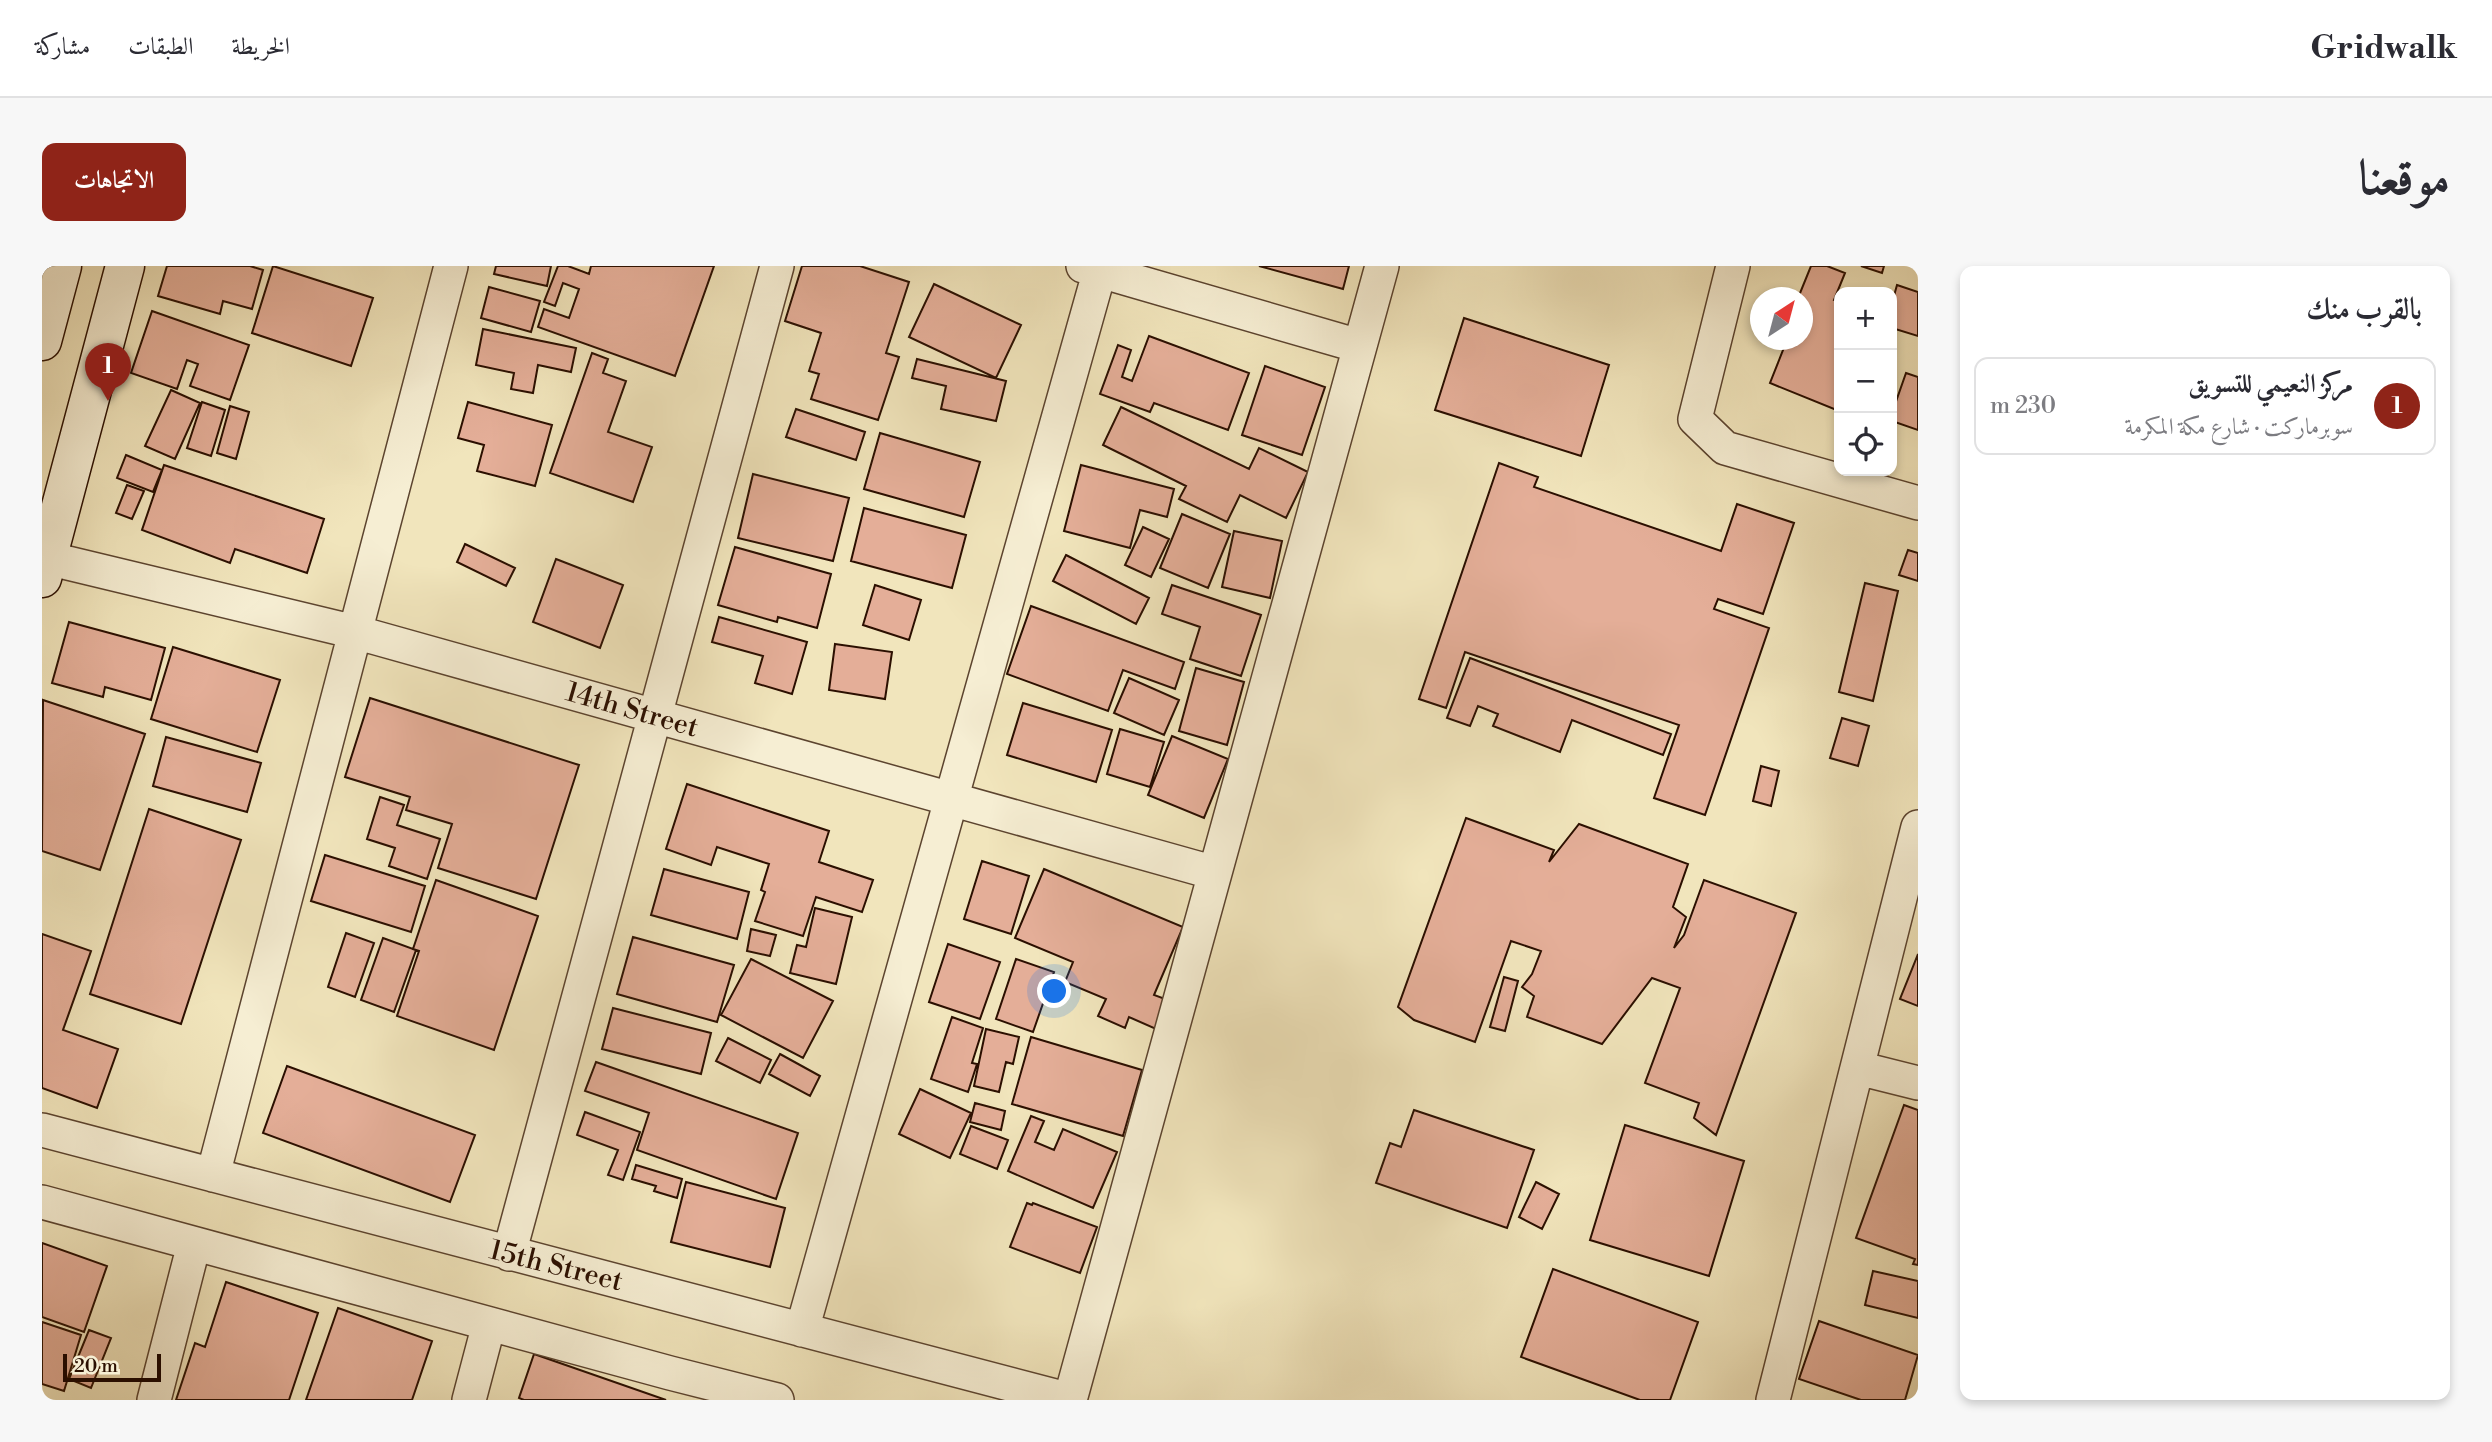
<!DOCTYPE html>
<html lang="ar">
<head>
<meta charset="utf-8">
<style>
  :root { --surface:#fff; --page:#f7f7f7; --text:#2b2b33; --muted:#7c7c81; --line:#e1e1e2; --accent:#8f2418 }
  body { margin:0; font-family:"Libre Bodoni",Amiri,serif; background:var(--page); color:var(--text); direction:rtl }
  .controls { position:absolute; right:21px; top:21px; display:grid; overflow:hidden; border-radius:14px; box-shadow:0 4px 10px #0003 }
  .controls button { width:63px; height:63px; display:grid; place-items:center; padding:0; border:0; border-bottom:2px solid var(--line); background:var(--surface); color:var(--text); font:35px sans-serif }
  .compass { position:absolute; left:1708px; top:21px; width:63px; height:63px; border-radius:50%; background:var(--surface); box-shadow:0 4px 10px #0003; rotate:36deg }
  .scale { position:absolute; left:21px; bottom:18px; width:98px; box-sizing:border-box; padding-left:7px; border:4px solid #2b0f00; border-top:0; font-size:19px; line-height:24px; white-space:nowrap; color:#2b0f00; -webkit-text-stroke:5px #f6eed3; paint-order:stroke }
  .you { position:absolute; left:1013px; top:726px; width:24px; height:24px; margin:-18px; border:5px solid #fff; border-radius:50%; background:#1a73e8; box-shadow:0 0 0 10px #1a73e833 }
  .badge { display:grid; place-items:center; width:46px; height:46px; border-radius:50%; background:var(--accent); color:#fff; font-size:23px; font-weight:700 }
  .pin { position:absolute; translate:-50% -58px; filter:drop-shadow(0 2px 4px #0008) }
  .pin::after { content:''; position:absolute; top:37px; width:24px; height:21px; background:inherit; clip-path:polygon(0 0,100% 0,50% 100%) }
  .list { margin:0; padding:0; list-style:none }
  h2 { display:flex; justify-content:space-between; align-items:center; height:91px; margin:0; padding:0 28px; font-size:30px }
  h2 small { font-size:23px; font-weight:400; color:var(--muted) }
  .list li { display:grid; grid-template-columns:46px 1fr auto; gap:21px; align-items:center; box-sizing:border-box; height:98px; margin:0 14px 14px; padding:0 14px; border:2px solid var(--line); border-radius:14px }
  .list b { display:block; font-size:26px; white-space:nowrap }
  .list p { margin:0; font-size:23px; white-space:nowrap; color:var(--muted) }
  .list em { font-size:23px; font-style:normal; color:var(--muted) }
  .icon { flex:none; width:38px; height:38px; fill:none; stroke:currentColor; stroke-width:2; stroke-linecap:round; stroke-linejoin:round }
  .map { position:relative; flex:none; width:1876px; height:1134px; overflow:hidden; direction:ltr; border-radius:14px }
  header { display:flex; align-items:center; gap:42px; box-sizing:border-box; height:98px; padding:0 35px; background:var(--surface); border-bottom:2px solid var(--line) }
  header strong { font-size:33px }
  nav { display:flex; gap:38px; margin-inline-start:auto; font-size:24px }
  .intro { display:flex; align-items:center; justify-content:space-between; box-sizing:border-box; height:168px; padding:0 42px }
  h1 { margin:0; font-size:49px }
  .button { padding:18px 32px; border-radius:14px; background:var(--accent); color:#fff; font-size:24px; font-weight:700 }
  main { display:flex; gap:42px; padding:0 42px }
  aside { flex:1; background:var(--surface); border-radius:14px; box-shadow:0 4px 10px #0003 }
  .map>svg:first-child { display:block }
</style>
</head>
<body>
<header>
<strong>Gridwalk</strong>
<nav><a>الخريطة</a><a>الطبقات</a><a>مشاركة</a></nav>
</header>
<div class="intro"><h1>موقعنا</h1><a class="button">الاتجاهات</a></div>
<main>
<aside>
<h2>بالقرب منك<small></small></h2>
<ul class="list">
<li><span class="badge">1</span><div><b>مركز النعيمي للتسويق</b><p>سوبرماركت · شارع مكة المكرمة</p></div><em>230 m</em></li>
</ul>
</aside>
<div class="map">
<svg width="1876" height="1134" viewBox="0 0 1876 1134">
  <rect width="100%" height="100%" fill="#f1e5bc"/>
  <filter id="stains"><feTurbulence type="fractalNoise" baseFrequency=".00286" numOctaves="4"/><feColorMatrix values="0 0 0 0 .2 0 0 0 0 .09 0 0 0 0 .02 0 0 0 .5 -.17"/></filter>
  <radialGradient id="worn" r=".72"><stop offset=".6" stop-color="#630" stop-opacity="0"/><stop offset="1" stop-color="#630" stop-opacity=".3"/></radialGradient>
  <path fill="#e4ae98" stroke="#2b0f00" stroke-width="2" d="M125,0H208L221,4L210,43L181,35L178,48L116,30Z
    M231,0L331,32L309,100L210,67Z
    M454,0H509L505,20L452,8Z
    M516,0H526L547,8L549,0H672L633,110L496,61L502,43L527,52L537,23L521,17L513,40L502,36Z
    M760,0H818L867,16L844,87L857,91L836,154L769,133L777,108L767,105L779,67L743,55Z
    M1217,0H1307L1301,23Z
    M1769,0H1785L1803,7L1792,34L1797,36V145L1728,117L1745,74H1760V32H1756Z
    M1819,0H1842L1840,7Z
    M892,18L979,59L954,112L867,71Z
    M1855,19L1876,26V70L1850,62V37Z
    M447,21L498,35L489,66L439,52Z
    M110,45L207,79L188,134L148,120L156,98L145,94L135,123L89,107Z
    M1422,52L1567,99L1539,190L1393,144Z
    M441,63L534,82L529,106L496,99L491,127L469,123L472,107L434,99Z
    M1107,70L1207,107L1186,164L1112,137L1108,146L1058,128L1076,79L1089,84L1080,111L1090,115Z
    M550,87L566,93L561,107L584,115L566,166L610,181L591,236L508,207Z
    M875,93L964,115L954,155L899,143L904,120L870,112Z
    M1223,100L1283,121L1260,189L1200,169Z
    M1864,107L1876,111V164L1850,155V147Z
    M129,124L158,137L133,193L103,180Z
    M160,136L183,144L169,190L145,182Z
    M426,136L510,159L493,220L435,205L442,179L416,172Z
    M188,140L207,146L194,193L175,187Z
    M1079,141L1207,203L1217,182L1266,206L1244,252L1198,229L1185,256L1137,233L1144,220L1061,179Z
    M754,143L823,166L814,194L744,171Z
    M838,167L938,196L922,251L822,223Z
    M84,189L120,204L111,226L75,212Z
    M1457,197L1496,211L1492,221L1679,285L1695,238L1752,257L1721,348L1676,333L1672,343L1727,362L1663,549L1612,532L1637,459L1423,386L1404,442L1377,433Z
    M122,199L282,253L265,307L193,283L188,297L100,264Z
    M1039,199L1132,223L1125,251L1098,244L1088,282L1022,265Z
    M711,208L807,232L791,295L696,272Z
    M85,219L102,225L90,253L74,247Z
    M822,242L924,269L910,322L809,295Z
    M1140,248L1188,268L1166,322L1118,302Z
    M1101,261L1127,273L1109,311L1083,299Z
    M1192,265L1240,275L1228,332L1180,321Z
    M423,278L473,302L464,320L415,296Z
    M693,281L789,308L775,362L736,351L735,356L676,339Z
    M1866,284L1876,287V315L1857,309Z
    M1024,289L1107,332L1094,358L1011,315Z
    M514,293L581,319L558,382L491,356Z
    M1823,317L1856,325L1831,435L1797,426Z
    M833,319L879,334L867,374L821,359Z
    M1130,319L1219,349L1199,410L1148,393L1158,361L1120,348Z
    M989,340L1142,396L1133,423L1081,404L1066,445L965,408Z
    M677,351L765,376L750,428L713,417L721,390L670,376Z
    M27,356L123,382L109,434L63,421L61,431L10,417Z
    M793,378L850,386L843,433L787,424Z
    M131,381L238,414L215,486L109,453Z
    M1428,392L1629,468L1621,489L1530,454L1518,486L1451,460L1456,448L1436,440L1428,460L1405,452Z
    M1154,402L1202,416L1185,479L1137,465Z
    M1087,412L1137,434L1122,469L1072,447Z
    M328,432L537,499L494,633L396,602L410,558L364,544L368,531L303,511Z
    M1,434L103,468L58,604L0,585Z
    M981,437L1070,464L1054,516L965,489Z
    M1800,452L1827,460L1816,500L1788,492Z
    M1078,463L1122,476L1108,521L1065,508Z
    M1130,470L1186,493L1162,552L1106,529Z
    M124,471L219,497L205,546L111,520Z
    M1719,500L1737,505L1729,540L1711,535Z
    M645,518L787,565L777,596L831,614L820,646L774,631L761,670L713,655L723,626L719,624L727,598L675,581L669,599L624,583Z
    M338,531L362,539L355,559L398,573L385,613L347,600L353,582L325,573Z
    M107,543L199,574L139,758L48,728Z
    M1424,552L1512,584L1507,596L1537,558L1646,598L1631,641L1644,651L1632,682L1642,669L1662,614L1754,647L1674,869L1652,852L1657,837L1603,817L1638,722L1610,712L1560,778L1485,751L1492,730L1480,721L1490,708L1499,685L1469,675L1433,776L1372,754L1356,741Z
    M283,589L383,620L369,666L269,635Z
    M940,595L987,610L969,668L922,653Z
    M622,603L707,626L695,673L609,649Z
    M1002,603L1141,661L1112,729L1126,734L1114,763L1087,751L1083,762L1056,750L1064,733L1023,716L1031,696L973,672Z
    M394,614L496,650L452,784L355,750L377,685L371,683Z
    M773,642L810,651L794,718L748,707L755,679L764,681Z
    M709,663L734,669L728,690L705,685Z
    M304,667L332,677L313,731L286,721Z
    M0,668L49,685L21,764L76,783L55,842L0,822Z
    M591,671L692,699L675,756L575,728Z
    M341,672L374,684L352,746L319,734Z
    M906,678L958,696L938,753L887,736Z
    M1876,688V740L1858,733Z
    M709,693L791,735L761,792L679,749Z
    M974,693L1012,706L991,766L954,753Z
    M1462,711L1476,715L1463,765L1448,761Z
    M571,742L669,767L659,808L560,783Z
    M910,751L941,762L930,797L935,798L926,826L889,813Z
    M944,763L977,771L971,798L964,796L957,826L932,820Z
    M989,771L1100,804L1081,870L970,838Z
    M686,772L729,794L718,817L674,795Z
    M738,788L778,810L768,830L727,808Z
    M554,796L756,867L734,933L595,884L607,847L543,825Z
    M245,800L433,869L408,936L221,867Z
    M878,823L929,847L908,892L857,868Z
    M933,837L963,845L959,864L928,856Z
    M1862,839L1876,844V999L1871,998L1873,993L1814,972Z
    M1372,844L1492,884L1465,962L1334,917L1348,877L1359,881Z
    M543,846L598,866L581,914L566,909L576,884L535,869Z
    M989,850L1002,855L993,876L1012,884L1021,863L1075,886L1051,942L966,905Z
    M1583,859L1702,895L1667,1010L1548,974Z
    M929,860L966,874L955,903L918,888Z
    M594,899L640,913L635,932L612,925L614,920L590,913Z
    M644,916L743,942L728,1001L629,976Z
    M1494,916L1517,928L1500,963L1477,951Z
    M985,937L990,939L991,937L1055,961L1038,1007L968,981Z
    M0,977L65,1000L42,1066L0,1051Z
    M1511,1003L1656,1056L1628,1134H1598L1479,1091Z
    M1831,1005L1876,1015V1052L1823,1039Z
    M184,1016L276,1047L247,1134H134L153,1077L163,1081Z
    M296,1042L390,1075L370,1134H264Z
    M1777,1055L1876,1089L1863,1134H1819L1757,1113Z
    M0,1056L39,1069L22,1125L0,1118Z
    M47,1064L69,1072L49,1122L27,1113Z
    M492,1088L624,1134H482L477,1132Z"/>
  <g fill="none" stroke-linecap="round" stroke-linejoin="round">
    <g stroke="#5c442f" stroke-width="36">
      <path id="minor" d="M1041,0L1317,80
        M1691,0L1653,153L1683,182L1876,237
        M5,292L313,366L1173,607
        M1816,802L1876,817
        M0,864L1028,1134L1340,0
        M171,909L409,0
        M0,936L628,1107L735,1134
        M467,988L735,0
        M760,1064L1059,0
        M112,1134L152,978
        M427,1134L447,1058
        M1731,1134L1876,561"/>
    </g>
    <g stroke="#2b0f00" stroke-width="41">
      <path id="secondary" d="M0,75L20,0
        M0,312L83,0"/>
    </g>
    <use href="#minor" stroke="#f6eed3" stroke-width="33"/>
    <use href="#secondary" stroke="#f6eed3" stroke-width="38"/>
  </g>
  <g text-anchor="middle" dominant-baseline="central" stroke-width="5" stroke-linejoin="round" paint-order="stroke">
    <g font-size="28" fill="#2b0f00" stroke="#f6eed3">
      <text transform="translate(590 444) rotate(16)">14th Street</text>
      <text transform="translate(514 1000) rotate(14)">15th Street</text>
    </g>
  </g>
  <rect width="100%" height="100%" filter="url(#stains)"/>
  <rect width="100%" height="100%" fill="url(#worn)"/>
</svg>
<div class="controls">
<button>+</button>
<button>−</button>
<button><svg class="icon" aria-label="locate" viewBox="0 0 24 24"><circle cx="12" cy="12" r="6"/><path d="M12 2v4M12 18v4M2 12h4M18 12h4"/></svg></button>
</div>
<svg class="compass" viewBox="-18 -18 36 36"><path d="M0-13l5 13h-10z" fill="#e53935"/><path d="M0 13l5-13h-10z" fill="#7c7c81"/></svg>
<div class="scale">20 m</div>
<div class="you"></div>
<div class="pin badge" style="left:66px;top:135px">1</div>
</div>
</main>
</body>
</html>
